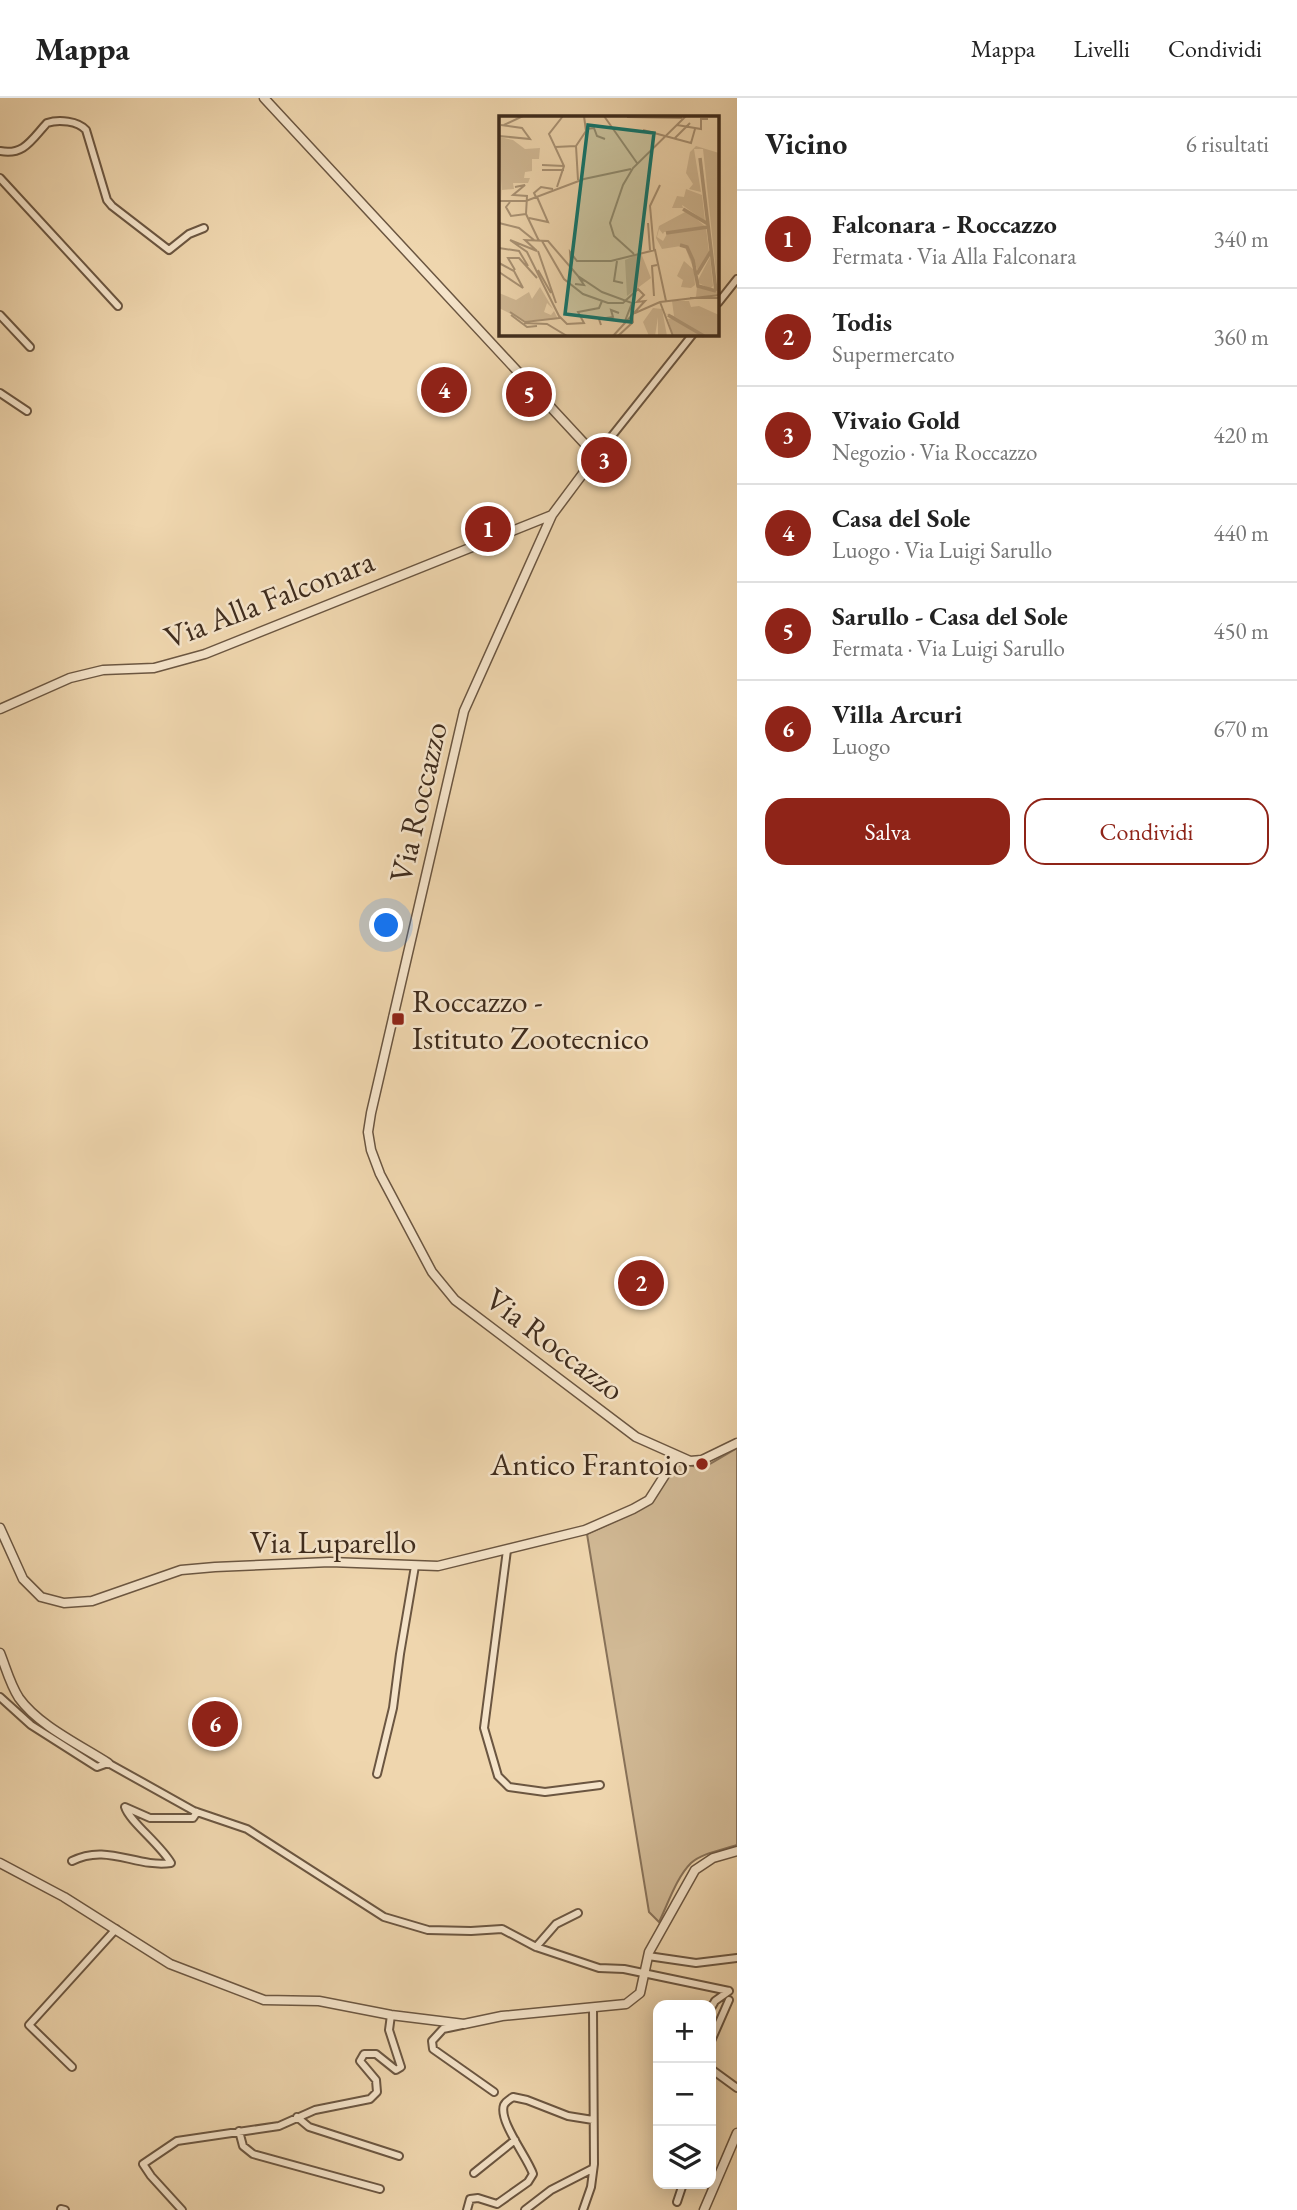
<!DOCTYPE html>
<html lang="it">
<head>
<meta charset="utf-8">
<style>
  :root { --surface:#fff; --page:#f6f6f6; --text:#222; --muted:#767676; --line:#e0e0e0; --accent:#8f2418 }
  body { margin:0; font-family:"EB Garamond",serif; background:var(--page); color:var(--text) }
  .controls { position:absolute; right:21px; bottom:21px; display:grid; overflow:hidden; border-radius:14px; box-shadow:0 4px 18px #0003 }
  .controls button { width:63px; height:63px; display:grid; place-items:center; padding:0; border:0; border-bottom:2px solid var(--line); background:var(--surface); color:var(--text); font:35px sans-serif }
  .you { position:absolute; left:387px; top:828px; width:24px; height:24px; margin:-18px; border:5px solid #fff; border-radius:50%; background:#1a73e8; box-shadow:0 0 0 10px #1a73e833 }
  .badge { display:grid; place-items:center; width:46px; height:46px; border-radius:50%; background:var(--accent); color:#fff; font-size:23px; font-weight:700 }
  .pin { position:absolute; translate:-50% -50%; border:4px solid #fff; box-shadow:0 2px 7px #0006 }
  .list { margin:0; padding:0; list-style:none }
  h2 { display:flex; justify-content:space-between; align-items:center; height:91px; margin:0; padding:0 28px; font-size:30px }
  h2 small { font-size:23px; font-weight:400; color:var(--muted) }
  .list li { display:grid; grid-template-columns:46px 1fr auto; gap:21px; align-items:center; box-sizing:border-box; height:98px; padding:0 28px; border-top:2px solid var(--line) }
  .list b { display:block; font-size:26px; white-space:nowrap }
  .list p { margin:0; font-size:23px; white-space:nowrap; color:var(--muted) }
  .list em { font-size:23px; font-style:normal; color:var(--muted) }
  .actions { display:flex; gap:14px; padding:21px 28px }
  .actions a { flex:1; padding:16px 0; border:2px solid var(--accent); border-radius:21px; text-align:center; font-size:24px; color:var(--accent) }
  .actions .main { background:var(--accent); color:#fff }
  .icon { flex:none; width:38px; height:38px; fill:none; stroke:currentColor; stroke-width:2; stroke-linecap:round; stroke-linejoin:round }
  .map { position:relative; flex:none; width:737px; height:2112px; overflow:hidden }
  header { display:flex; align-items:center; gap:42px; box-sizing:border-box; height:98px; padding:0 35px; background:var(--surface); border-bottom:2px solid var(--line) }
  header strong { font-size:33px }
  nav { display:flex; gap:38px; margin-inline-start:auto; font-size:24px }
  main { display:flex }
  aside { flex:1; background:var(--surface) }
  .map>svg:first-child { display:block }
</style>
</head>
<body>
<header>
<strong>Mappa</strong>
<nav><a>Mappa</a><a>Livelli</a><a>Condividi</a></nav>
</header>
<main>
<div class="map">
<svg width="737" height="2112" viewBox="0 0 737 2112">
  <rect width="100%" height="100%" fill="#efd6ae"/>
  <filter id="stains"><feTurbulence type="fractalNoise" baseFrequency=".00286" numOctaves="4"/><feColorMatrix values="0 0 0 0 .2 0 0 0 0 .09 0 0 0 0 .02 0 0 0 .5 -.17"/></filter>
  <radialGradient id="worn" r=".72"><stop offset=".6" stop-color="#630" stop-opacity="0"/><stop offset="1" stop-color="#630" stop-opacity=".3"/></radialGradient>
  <path fill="#d1b995" stroke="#887259" stroke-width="2" d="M737,1350V1747C722,1752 702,1755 691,1765C676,1780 668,1806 659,1824L649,1814L587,1436L633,1415L654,1401L674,1370L682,1366L698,1369L708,1367Z"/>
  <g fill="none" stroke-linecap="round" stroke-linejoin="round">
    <g stroke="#6b5641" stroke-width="10">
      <path id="minor" d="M0,53C24,58 32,41 47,25C59,21 78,23 86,32L107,102L112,108L169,152L189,136L204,130
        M0,80L118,208
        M718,205L737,181
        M0,217L30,249
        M0,295L27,313
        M596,358L693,236
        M507,1452L484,1630L498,1678L509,1689L545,1694L600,1687
        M0,1599L31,1627L97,1669L108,1665L194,1713L247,1731L384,1819L428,1832L471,1833L502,1831L536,1849L599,1870L624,1871L729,1893
        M377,1676L393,1610L400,1556L415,1468
        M72,1763C107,1745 136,1770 171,1765C160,1746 129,1723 125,1709L150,1720H193L197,1714
        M536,1849L556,1826L578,1815
        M648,1858L696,1865L737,1860
        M711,1910L715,1903L729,1893
        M462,1927L443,1931L432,1943L433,1951L494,1994
        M711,1943L729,1902
        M72,1969L29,1927L116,1831
        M711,1971L737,1990
        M297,2019L309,2029L399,2058
        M239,2033L243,2048L253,2056L380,2091
        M474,2075L515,2042
        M677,2104L683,2086
        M61,2111L65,2112
        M182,2112L151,2078L143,2066L177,2043L279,2028L315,2012L370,2001L377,1994L376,1982L360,1963L364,1956H376L396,1972L401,1969L389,1932L391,1917
        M467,2112L470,2101L478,2100L497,2106L528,2084L533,2076C528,2060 498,2023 504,2007C506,2003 509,2002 513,1999L527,2002L568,2018L593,2022
        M525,2112L551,2092L592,2071
        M583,2112L591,2089L594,2066L593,1911"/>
    </g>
    <g stroke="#6b5641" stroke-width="11">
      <path id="tertiary" d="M264,0L596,358L552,417L464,613L371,1015L368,1034L371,1052L380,1076L432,1174L455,1202L636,1339L690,1363L702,1362L737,1345
        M0,611L70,580L103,572L154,570L205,556L552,417
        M0,1430L23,1481L41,1499L64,1505L92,1503L181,1472L215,1469L330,1464L438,1468L585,1432L633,1411L649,1402L677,1358
        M0,1555C6,1570 10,1586 19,1600C38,1627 80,1647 108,1665
        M0,1765L64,1799L170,1866L264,1902L319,1903L391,1917L464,1926L502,1918L626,1906L640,1895L649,1854L695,1772L713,1760L737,1753
        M704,2112L737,2035"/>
    </g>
    <use href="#minor" stroke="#f5e4ca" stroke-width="6"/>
    <use href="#tertiary" stroke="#f5e4ca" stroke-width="8"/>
  </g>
  <g fill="#8f2418" stroke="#f5e4ca" stroke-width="2.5">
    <rect x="391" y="914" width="14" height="14" rx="3.5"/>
    <circle cx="702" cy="1366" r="7"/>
  </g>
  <g text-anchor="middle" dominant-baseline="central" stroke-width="5" stroke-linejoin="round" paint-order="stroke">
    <g font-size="32" fill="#3f2c1d" stroke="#f5e4ca">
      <text transform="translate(269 501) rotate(-21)">Via Alla Falconara</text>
      <text transform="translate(418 704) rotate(-77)">Via Roccazzo</text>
      <text transform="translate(555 1246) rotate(37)">Via Roccazzo</text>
      <text x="333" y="1444">Via Luparello</text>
    </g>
    <g font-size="32" fill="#3f2c1d" stroke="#f5e4ca" text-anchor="start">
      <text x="412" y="903">Roccazzo -<tspan x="412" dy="37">Istituto Zootecnico</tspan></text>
      <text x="688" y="1366" text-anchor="end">Antico Frantoio</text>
    </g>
  </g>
  <g transform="translate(499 18)">
    <rect width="220" height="220" fill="#efd6ae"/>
    <path d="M0,21L14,24L26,33L41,32L40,43H33V55L26,56L25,62H31L29,67H14L15,73L3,74V83ZM197,30L220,37V179L197,181L198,171L219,175L204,33H195L202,76L190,73L194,68L187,57L191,36ZM187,73L203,79L206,105L183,89L184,92H173L178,80L185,81ZM188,95L207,111L165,116L164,118L160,113L158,121L164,125L168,118L207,112L210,136L199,155L188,129L163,133L157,122L160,110ZM181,130H187L194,146L196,169L192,172L182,171L184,164L178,160L185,145L195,154L186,131ZM142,137L152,162L128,180L126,144ZM211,141L214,170L211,173L198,166ZM41,171L54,193L48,187L45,196L52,199L55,195L59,203L26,205L0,192V177L17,184L30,176L33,183ZM173,185H190L192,191L200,190L220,199V220H174L169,203L175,202L165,197L175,200ZM154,192L163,193L168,220H159V201L156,220H150L144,206Z" fill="#d1b995"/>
    <path fill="none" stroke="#b39c7d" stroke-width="3.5" d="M201,42L217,175M184,93L209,108M167,117L209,111M181,129L188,131L194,144L199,170L217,175M198,158L212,135M169,199L205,220"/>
    <path fill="none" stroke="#a99274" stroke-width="2" d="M105,0L138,47M128,1L183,2M5,9L24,0M178,9L202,13V3H209M87,13L95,12L98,20L106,23M144,14L192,27L196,13M0,20L31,23L23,12L2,9M176,22L191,7M56,31L77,30M43,49L65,50M43,54H65M79,64L77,30L87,15L85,0M16,71L26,69L14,79L28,80L27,98L40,125M58,71L65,50L50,18L64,0M37,81L35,77L42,71L54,73M0,85H27L85,63L132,53M11,86L7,91L12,100L27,98M30,102L49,106L38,81M0,107L20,112L35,124M149,107L151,134M11,124L38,135L26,124L49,125L79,160L103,176L133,187L126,205M11,124L28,136L61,202L26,206L11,196M43,125L65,163L84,178L109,187H124L139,173L145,179L138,186L146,185L114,220M0,132L20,135L29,150M155,134L151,90L161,69M39,135L57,187M135,138L115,120L111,107L124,69L134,52L187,0M118,145L115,165L124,167M0,147L15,155L24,172L0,156M72,151L71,136L78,145H112L156,134L167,185M16,154L9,142H20L38,162M39,154L52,177M76,168L85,169L81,163L86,165M155,180L153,150L158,149M191,182H221M161,186L174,220M136,197L161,186L221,179M12,199L28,211L38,210M60,200L68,208L85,207L79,196L100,192L103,185M25,207L48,208L68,220M102,209L100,203L114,201L112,194L120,197M119,220L134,206L132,190"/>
    <path fill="#0f766e" fill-opacity="0.15" stroke="#0f766e" stroke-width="3.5" d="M89,9L155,17L132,206L66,198Z"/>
    <rect width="220" height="220" fill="none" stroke="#3f2c1d" stroke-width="3.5"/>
  </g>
  <rect width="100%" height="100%" filter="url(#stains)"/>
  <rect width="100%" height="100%" fill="url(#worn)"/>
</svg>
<div class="controls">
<button>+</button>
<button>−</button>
<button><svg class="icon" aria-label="layers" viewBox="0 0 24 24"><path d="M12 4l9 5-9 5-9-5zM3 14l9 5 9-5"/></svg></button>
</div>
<div class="you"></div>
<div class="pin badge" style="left:488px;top:431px">1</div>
<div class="pin badge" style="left:641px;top:1185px">2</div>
<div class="pin badge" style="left:604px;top:362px">3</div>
<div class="pin badge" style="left:444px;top:292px">4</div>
<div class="pin badge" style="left:529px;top:296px">5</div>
<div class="pin badge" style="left:215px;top:1626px">6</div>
</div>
<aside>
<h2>Vicino<small>6 risultati</small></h2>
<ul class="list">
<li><span class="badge">1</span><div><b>Falconara - Roccazzo</b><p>Fermata · Via Alla Falconara</p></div><em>340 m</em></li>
<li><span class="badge">2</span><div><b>Todis</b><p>Supermercato</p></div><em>360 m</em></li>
<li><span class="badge">3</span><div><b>Vivaio Gold</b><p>Negozio · Via Roccazzo</p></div><em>420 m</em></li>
<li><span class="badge">4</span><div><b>Casa del Sole</b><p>Luogo · Via Luigi Sarullo</p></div><em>440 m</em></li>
<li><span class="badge">5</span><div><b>Sarullo - Casa del Sole</b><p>Fermata · Via Luigi Sarullo</p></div><em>450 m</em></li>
<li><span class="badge">6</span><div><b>Villa Arcuri</b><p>Luogo</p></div><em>670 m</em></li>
</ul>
<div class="actions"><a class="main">Salva</a><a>Condividi</a></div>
</aside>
</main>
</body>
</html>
